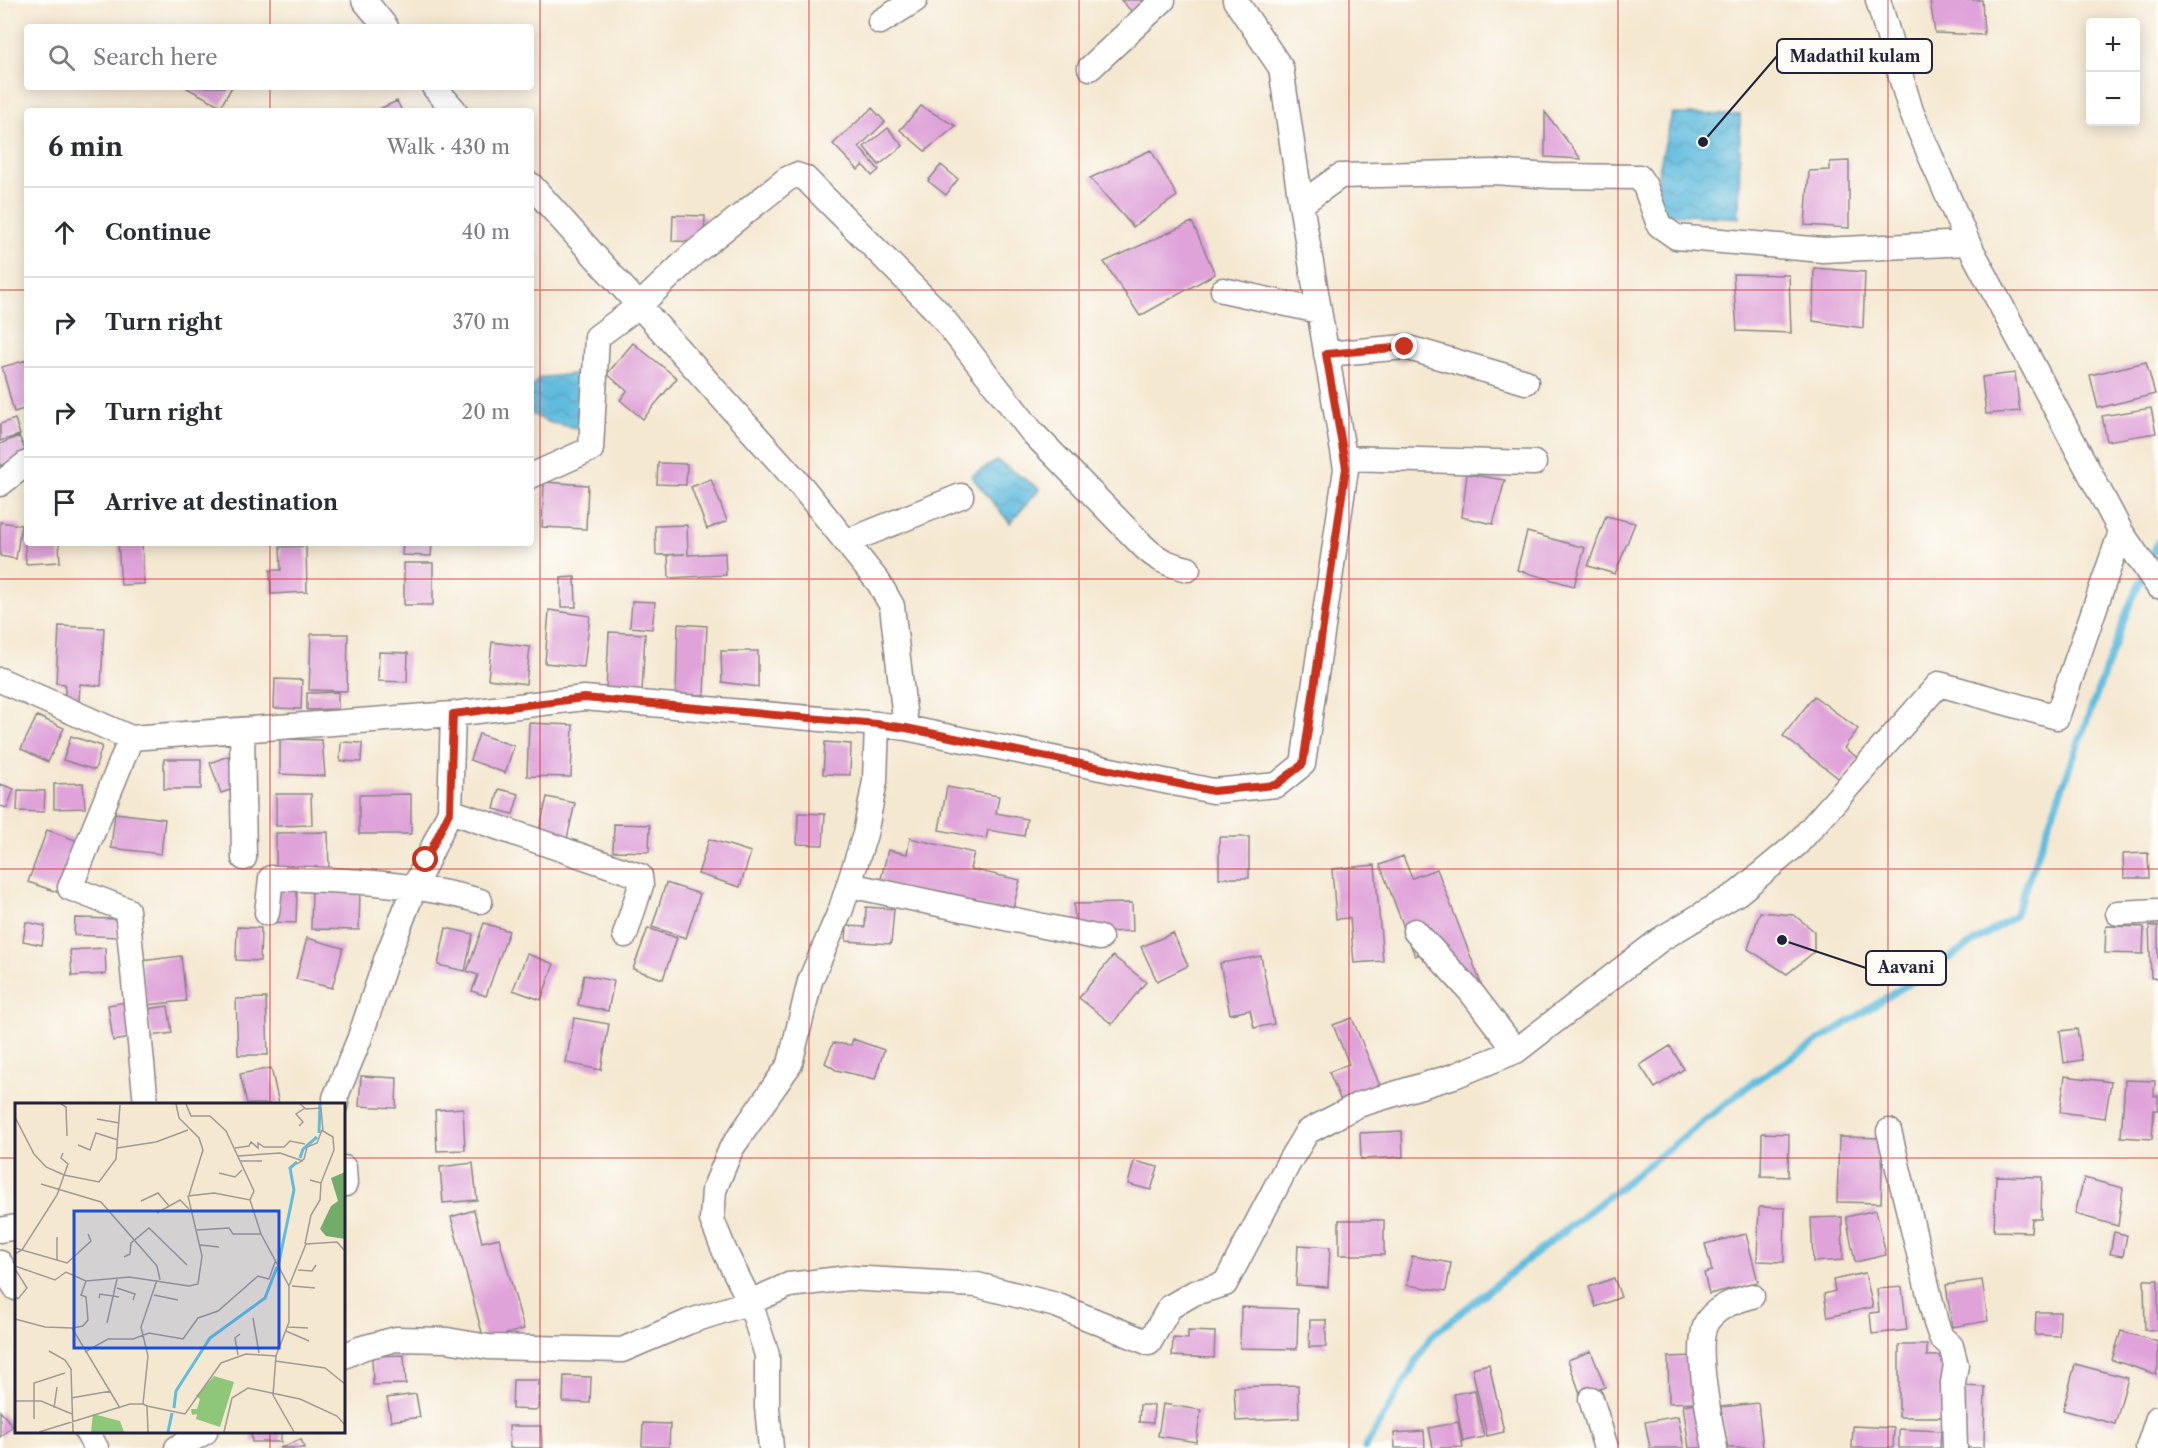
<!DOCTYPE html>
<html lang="en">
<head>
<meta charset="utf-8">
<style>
  :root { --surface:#fff; --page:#f7f7f7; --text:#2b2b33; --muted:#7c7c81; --line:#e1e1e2 }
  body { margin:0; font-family:"Libre Caslon Text",serif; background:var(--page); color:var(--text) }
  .controls { position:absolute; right:18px; top:18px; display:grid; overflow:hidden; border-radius:6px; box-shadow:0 3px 15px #0003 }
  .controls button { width:54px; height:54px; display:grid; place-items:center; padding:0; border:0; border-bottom:2px solid var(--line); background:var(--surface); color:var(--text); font:30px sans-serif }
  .stop { position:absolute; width:18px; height:18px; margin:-14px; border:4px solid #c8321e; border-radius:50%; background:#fff }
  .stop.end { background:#c8321e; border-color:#fff; box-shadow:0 2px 6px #0008 }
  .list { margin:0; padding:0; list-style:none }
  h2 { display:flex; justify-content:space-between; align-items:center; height:78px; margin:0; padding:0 24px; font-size:26px }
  h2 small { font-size:20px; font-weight:400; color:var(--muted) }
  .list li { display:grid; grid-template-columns:39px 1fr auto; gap:18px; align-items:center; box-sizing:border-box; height:90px; padding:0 24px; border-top:2px solid var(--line) }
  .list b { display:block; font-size:22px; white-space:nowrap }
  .list em { font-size:20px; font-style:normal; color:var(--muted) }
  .icon { flex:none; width:33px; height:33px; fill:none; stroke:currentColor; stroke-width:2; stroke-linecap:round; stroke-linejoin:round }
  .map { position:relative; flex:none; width:2158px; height:1448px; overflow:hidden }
  .search { position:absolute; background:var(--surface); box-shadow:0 3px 15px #0003; left:24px; top:24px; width:510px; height:66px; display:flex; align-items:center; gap:15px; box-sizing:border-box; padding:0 21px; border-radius:6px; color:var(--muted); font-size:22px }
  .panel { position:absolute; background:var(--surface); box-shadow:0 3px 15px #0003; left:24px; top:108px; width:510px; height:438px; border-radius:6px }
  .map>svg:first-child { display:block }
</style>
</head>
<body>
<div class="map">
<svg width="2158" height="1448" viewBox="0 0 2158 1448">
  <defs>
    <pattern id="water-waves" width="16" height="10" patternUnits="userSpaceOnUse" patternTransform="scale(1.5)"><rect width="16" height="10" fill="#60bcde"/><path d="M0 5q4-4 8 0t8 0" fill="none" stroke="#53a1bf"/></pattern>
  </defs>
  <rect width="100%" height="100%" fill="#fdfcf7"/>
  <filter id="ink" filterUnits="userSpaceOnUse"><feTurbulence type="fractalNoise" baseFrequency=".0167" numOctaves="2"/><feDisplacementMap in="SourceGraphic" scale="12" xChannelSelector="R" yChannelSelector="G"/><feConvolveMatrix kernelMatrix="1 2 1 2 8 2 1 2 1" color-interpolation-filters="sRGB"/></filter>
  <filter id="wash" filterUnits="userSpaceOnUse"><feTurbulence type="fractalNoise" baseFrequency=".008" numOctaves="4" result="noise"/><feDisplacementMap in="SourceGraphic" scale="24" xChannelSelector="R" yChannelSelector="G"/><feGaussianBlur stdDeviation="1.35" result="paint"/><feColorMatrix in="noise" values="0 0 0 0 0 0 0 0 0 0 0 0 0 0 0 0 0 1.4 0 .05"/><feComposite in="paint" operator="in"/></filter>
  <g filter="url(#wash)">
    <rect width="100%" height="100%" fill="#f4e8d1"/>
    <path fill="url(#water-waves)" stroke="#416f8c" stroke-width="1.5" d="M1672,114L1740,115L1739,218L1655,213L1659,169Z
      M582,373L599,432L551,423L531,414V388L539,378Z
      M997,461L1040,489L1010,523L971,476Z"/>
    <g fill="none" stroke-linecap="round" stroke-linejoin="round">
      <path stroke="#60bcde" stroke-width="7" d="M2148,564L2158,542
        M1365,1448L1431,1336L1752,1083L2015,916L2129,606L2144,574"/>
    </g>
    <g id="blocks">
      <path fill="#dfa3d9" d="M1121,0H1148L1134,14Z
        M1930,0H1982L1984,35L1935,33Z
        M185,87H232L221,106Z
        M397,101L402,111H375Z
        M921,106L956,126L925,151L900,130Z
        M872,108L885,122L859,147L879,170L872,176L863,165L858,170L833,144Z
        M1545,112L1581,159L1545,157Z
        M888,128L903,146L879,165L864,147Z
        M1151,150L1177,196L1133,227L1090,178Z
        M1849,161V228L1805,225L1809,171L1830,170V162Z
        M941,165L958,179L946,195L928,181Z
        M673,215L705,216L704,242L672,241Z
        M1192,222L1215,274L1140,316L1104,262Z
        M1814,268L1865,272L1863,328L1813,321Z
        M1733,274L1789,275L1791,333L1737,331Z
        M633,343L677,378L643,419L620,400L627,391L607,374Z
        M27,360V408L14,412L2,367Z
        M2146,362L2155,394L2098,408L2090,375Z
        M2015,373L2020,411L1986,414L1982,377Z
        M2151,408L2156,433L2107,441L2102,416Z
        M15,419L20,435L0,441V424Z
        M19,436L27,455L0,466V444Z
        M658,463L687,464L686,485L657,484Z
        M1467,474L1505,480L1493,524L1462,517Z
        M711,479L727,521L707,529L691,487Z
        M544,482L588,485L586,529L542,527Z
        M1606,516L1635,523L1615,574L1588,566Z
        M0,522L21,525L16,559L0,556Z
        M687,525L688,555L725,553L726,575L669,578L668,555L685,554L656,555L655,526Z
        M1527,532L1585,548L1574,586L1517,570Z
        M24,533H27V543H59L60,562L26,564Z
        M118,543H142L144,584L121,585Z
        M403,543H432L431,556L402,555Z
        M306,546L307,592L271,594L270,570H281L280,547Z
        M404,563H433V605H404Z
        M575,577L576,607H561V578Z
        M632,601L655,602L652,629L630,627Z
        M549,610L590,616L584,667L545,663Z
        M678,624L707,626L704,695L676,694Z
        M59,626L104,628L101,686L80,684L79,701L65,700V684L56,683Z
        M609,632L645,634L642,692L606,691Z
        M311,634H348L347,691L309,690Z
        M492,642L530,647L526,684L488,679Z
        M721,651H758V687L722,682Z
        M379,652L408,653L407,682L378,681Z
        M275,679L302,680L301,709L274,708Z
        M338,692V709L307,710V693Z
        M1814,696L1858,729L1844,748L1858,758L1841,780L1783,736Z
        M37,716L64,728L48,762L21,749Z
        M529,723L573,725L571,777L527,776Z
        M479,734L514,746L505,773L470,760Z
        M71,736L102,746L95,770L63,760Z
        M280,739L322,740L325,776L280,774Z
        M341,742L362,743L361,762L340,761Z
        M825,742L851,744L850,775L823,774Z
        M228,756L239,787L221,793L210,763Z
        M164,759H201V789H164Z
        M83,783L85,808L54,809V784Z
        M0,784L14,789L7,808L0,806Z
        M947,787L999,796L996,813L1027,819L1024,836L988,830L986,839L939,830Z
        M499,789L519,794L513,814L494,809Z
        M18,790L45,791L44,812L17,811Z
        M276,794H311L312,825L276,826Z
        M411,794V834H359V795Z
        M547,797L575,803L566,843L538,836Z
        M115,813L165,819L161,854L111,848Z
        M798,813L825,814L823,845L797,844Z
        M614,824L650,825L649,852L613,851Z
        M47,830L78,841L60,893L28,882Z
        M328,832L329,872H276V833Z
        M1219,837H1249V878H1219Z
        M910,838L974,853L970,869L1020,880L1012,913L880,883L888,850L907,854Z
        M709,839L751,852L740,887L698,874Z
        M2148,853L2149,878H2124L2123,854Z
        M1403,856L1412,878L1437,869L1482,986L1462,994L1430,950L1415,956L1380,865Z
        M1375,865L1383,961L1354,963L1350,918L1336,919L1332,869Z
        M666,883L700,894L686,938L652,927Z
        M312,888L360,889L359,930L311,929Z
        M273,889L297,890L296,923L272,922Z
        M1132,903L1133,931L1075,933L1074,904Z
        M866,907L894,909L891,944L846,941L847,926L865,927Z
        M1760,912L1794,915L1814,931V952L1787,974L1748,949Z
        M75,918L118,919L117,937L74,935Z
        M26,922L45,926L42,945L23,941Z
        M484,923L509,931L486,996L472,991L478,975L467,971Z
        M2106,926L2144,927L2143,954L2105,953Z
        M2149,926H2158V978H2151Z
        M237,927L261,928L260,961L236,960Z
        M446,928L473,934L465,971L438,965Z
        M648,928L677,938L663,979L633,969Z
        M1173,933L1188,966L1157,981L1141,947Z
        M307,938L343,948L332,988L296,979Z
        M105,948L106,974L72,976L70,950Z
        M527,954L554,964L541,1000L513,990Z
        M181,956L186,1001L146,1005L141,961Z
        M1113,956L1146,982L1112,1024L1079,998Z
        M1261,956L1274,1024L1254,1028L1250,1010L1230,1014L1220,963Z
        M584,975L614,981L608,1011L578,1005Z
        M266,998L268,1055H238L236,999Z
        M132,1001L137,1037L113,1041L108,1005Z
        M168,1006L172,1033L152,1036L147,1009Z
        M574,1018L609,1024L601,1070L566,1063Z
        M1352,1018L1383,1093L1344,1108L1329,1072L1349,1064L1333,1025Z
        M2077,1029L2082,1060L2064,1063L2060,1031Z
        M853,1039L884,1050L875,1079L836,1070L825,1063L833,1043L851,1045Z
        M1670,1046L1684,1069L1655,1088L1640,1065Z
        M271,1068L279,1104H247L240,1074Z
        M361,1076L397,1078L396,1108L359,1106Z
        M2065,1076L2111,1082L2105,1118L2060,1112Z
        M2125,1080L2155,1081L2154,1096H2158V1110H2154L2152,1139L2121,1137Z
        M463,1108L465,1150L437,1151L435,1110Z
        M1402,1131L1403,1157L1361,1159L1360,1133Z
        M1762,1133L1789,1134L1788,1177L1761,1176Z
        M1839,1137L1883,1138L1881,1203L1837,1202Z
        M1134,1161L1158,1167L1151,1190L1128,1184Z
        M473,1163L477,1200L443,1203L440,1167Z
        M1996,1176L2042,1177L2041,1219H2032L2031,1232L1994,1231Z
        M2084,1178L2123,1188L2118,1226L2075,1214Z
        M1759,1207L1785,1208L1784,1262L1757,1261Z
        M474,1210L482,1242L499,1238L524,1329L484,1340L451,1217Z
        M1876,1210L1886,1255L1855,1262L1846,1217Z
        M1842,1217L1843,1260L1813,1262L1811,1218Z
        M1339,1220H1384V1255H1339Z
        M2114,1232L2127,1235L2123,1256L2110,1254Z
        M1746,1234L1758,1282L1709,1294L1704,1273L1712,1271L1705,1244Z
        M1298,1245L1330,1247L1328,1287L1296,1285Z
        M1412,1256L1451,1263L1446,1291L1407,1285Z
        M1865,1273L1873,1307L1828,1317L1824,1294L1835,1291L1833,1280Z
        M1614,1278L1621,1297L1596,1307L1589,1287Z
        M1982,1280L1988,1321L1952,1327L1946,1285Z
        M2144,1280H2158V1330H2145Z
        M1902,1287L1907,1330L1872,1334L1870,1313L1879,1312L1877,1289Z
        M1241,1307L1298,1309L1297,1349L1240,1348Z
        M2036,1312H2060L2059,1336L2035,1335Z
        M1310,1320H1326V1347H1309Z
        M1188,1331L1215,1332L1214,1358L1172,1356L1173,1338L1188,1339Z
        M2121,1331L2158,1342V1366L2156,1374L2112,1360Z
        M1899,1345H1927V1356H1945V1417H1899Z
        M1591,1351L1605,1387L1581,1396L1568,1360Z
        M404,1355L406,1384L373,1385L372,1356Z
        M1695,1356L1697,1402L1669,1403L1668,1357Z
        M1489,1364L1504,1432L1487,1436L1472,1368Z
        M2075,1364L2128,1378L2115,1424L2063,1410Z
        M564,1376L591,1377L590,1403L563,1402Z
        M513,1380H539L538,1410L512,1409Z
        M1298,1385L1299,1418L1236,1421L1234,1387Z
        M1961,1386L1985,1387L1984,1448H1959Z
        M1475,1390L1484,1437L1463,1441L1454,1394Z
        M416,1394L420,1417L391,1421L387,1398Z
        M1702,1402L1709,1448H1689L1683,1405Z
        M1758,1403L1763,1448H1726L1721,1407Z
        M1163,1404L1201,1410L1196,1442L1158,1436Z
        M1140,1405H1154L1153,1423L1139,1422Z
        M0,1411L13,1426L0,1437Z
        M1678,1416L1684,1448H1650L1645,1422Z
        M1458,1422L1463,1447L1433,1448L1429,1428Z
        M643,1423L670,1424L669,1447L642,1446Z
        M509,1426H541L542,1448H510Z
        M1853,1426L1894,1428L1893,1448H1852Z
        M1899,1429L1941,1431L1940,1448H1899Z
        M1424,1431L1425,1448H1395L1394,1433Z
        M251,1432H281V1442H252Z
        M301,1439L304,1448H280Z"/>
    </g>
  </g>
  <g filter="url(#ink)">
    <use href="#blocks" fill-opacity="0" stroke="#8b8586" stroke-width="1.5"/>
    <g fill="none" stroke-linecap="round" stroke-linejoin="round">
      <g stroke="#8b8586" stroke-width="27">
        <path id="street" d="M364,0L386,27
          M1878,0L1911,111L1968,243L2121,532L2158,586
          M880,22L915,0
          M1090,68L1163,0
          M434,87L455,111
          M531,185L802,487L879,583L892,606L906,728
          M1301,204L1340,176L1493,172L1551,176L1639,177L1645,186L1659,225L1676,237L1823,250L1968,243
          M1223,290L1319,311
          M1326,354L1405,347L1526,382
          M1344,458L1534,463
          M531,476L591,449L597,337L640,305L693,254L787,179L796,175L805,178L938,312L1032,432L1142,545C1156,559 1169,565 1188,569
          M0,484L27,463
          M846,542L961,496
          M0,680L131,738L453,714L584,698L877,724L906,728L1213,791L1277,785L1303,764L1346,469L1301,204L1281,68L1235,0
          M242,730L244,858
          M131,738L70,888L127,910L146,1104
          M450,811L640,876L641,885L625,935
          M849,885L1100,938
          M267,913L271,878C341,880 412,882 480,901
          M2118,913L2158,911
          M1415,931L1471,992L1516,1051
          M336,1104L335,1098L359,1040L386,960L414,888L450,811L453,714
          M1889,1131L1936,1323L1941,1337L1951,1346L1956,1365L1953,1383L1955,1448
          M344,1168L345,1184
          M0,1230L16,1227
          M0,1263L16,1288
          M344,1356L362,1348L396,1339L447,1340L488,1347L622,1350L688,1322L750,1302L789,1285L848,1278L977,1285L1056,1305L1149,1343L1170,1307L1194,1293L1225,1284L1289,1162L1307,1132L1358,1105L1454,1076L1516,1051L1661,939L1738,893L1797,844L1939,684L2057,717L2121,532
          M1591,1399L1606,1448
          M87,1432L96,1448
          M177,1448L205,1432
          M771,1448L767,1407V1355L750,1302L725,1252L712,1220L714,1190L731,1149L790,1064L810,981L841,909L865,834L875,781L877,724
          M1715,1448C1710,1422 1693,1340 1708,1320C1720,1305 1735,1301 1752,1296
          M2148,1448L2158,1418"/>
      </g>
      <use href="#street" stroke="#fff" stroke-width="24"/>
    </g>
  </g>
  <g fill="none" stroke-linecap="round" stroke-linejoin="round" filter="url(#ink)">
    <path stroke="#c8321e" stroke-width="8" d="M426,860L450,811L453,714L584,698L877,724L906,728L1213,791L1276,785L1303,764L1346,468L1326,354L1405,347"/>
  </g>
  <path fill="none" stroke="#d62828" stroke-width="1.5" stroke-opacity="0.55" d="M270,0V27M540,0V1448M809,0V1448M1079,0V1448M1349,0V1448M1618,0V1448M1888,0V1448M270,87V111M0,290H27M531,290H2158M270,543V1104M0,579H2158M0,869H2158M0,1158H16M344,1158H2158M270,1432V1448"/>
  <g transform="translate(15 1103)">
    <rect width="330" height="330" fill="#f4e8d1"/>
    <path d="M199,273L219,279L205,324L181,316L182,311L177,312L176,306H182L185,296L181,293ZM78,311L105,318L109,329H76Z" fill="#8fc77a"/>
    <path d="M330,69V136L311,133L305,126L316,103L323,98L316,75Z" fill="#73ac6a"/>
    <path fill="none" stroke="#60bcde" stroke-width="3" d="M304,30L305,1M285,55L288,46L302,34M264,159L279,87L275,65L282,59M159,305L161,288L195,235L250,195L262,164M153,329L157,310"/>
    <path fill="none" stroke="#a09995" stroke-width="1.5" d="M46,1L51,4L52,33M161,1L164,15L184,35L188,47L174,92M285,1L291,6L306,5L308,28L318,34L319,47L306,80M0,14L19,51L31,64L49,72L84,79L101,56L105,2M82,16L104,20M284,23L288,19L281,11L290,5M63,42L75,47L81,30L103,37M102,45L141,39L173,27M220,45L234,43L236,39L243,45V40L249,44H269L275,38L290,41M223,53L265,50L288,58M225,58H247M282,61L289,56L292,44L302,40L307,27M204,70L220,74L227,67M26,81L86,99L142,163L145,177M235,97L246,131L274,183V219L261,253L258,292L279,329M126,98L143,90L154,103M142,110L165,97L174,106M182,127L214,125L218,131H246M290,141L296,112L305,97L306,80L295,77M185,142L204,144M0,145L52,160L76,138L73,131M0,151L7,147L42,92L53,61L46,55L48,50M109,154L115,151L116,140L134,125L172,162M42,157V134M0,163L40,177L51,169L71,178L114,174L174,183L183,181L187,153L173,93L199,90L235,97L239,88L211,28L195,13H176L171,1M0,166L12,185L3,196L0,193M283,167L297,168L301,162M274,183L291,141L322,139L330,148M277,183L300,185M102,185L120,191L118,197M139,192L163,197M84,195L85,191L104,194M238,215L244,250M0,216L30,224L57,225L105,305M92,220L102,176M273,224L293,225M57,225L68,223L73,217L71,194L66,192L71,178M271,228L294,238M34,248L50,257L56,266L58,329M70,249L93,236H118L134,230L168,236L183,215L203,208L243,173L254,176L260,159M223,252L220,235L225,231M260,258L310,265L330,281M56,295L96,288M0,298H26L57,311M132,303L170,311L206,260L231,251L261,253M39,305L42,284M19,316V280L50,270M24,329L115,301H128M133,329L132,303L128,301L133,253L126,224L142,177M209,329L217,295L233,285L285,296L322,313L330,322"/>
    <path fill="#1d4ed8" fill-opacity="0.15" stroke="#1d4ed8" stroke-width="3" d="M59,108H264V245H59Z"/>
    <rect width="330" height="330" fill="none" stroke="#22223b" stroke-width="3"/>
  </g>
  <path fill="none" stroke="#22223b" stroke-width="2" d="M1703 142L1777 56M1782 940L1866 968"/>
  <g fill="#22223b" stroke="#fdfcf7" stroke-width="2">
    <circle cx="1703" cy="142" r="6"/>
    <circle cx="1782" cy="940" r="6"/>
  </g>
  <g fill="#fdfcf7" stroke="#22223b" stroke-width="2">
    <rect x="1777" y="39" width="155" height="34" rx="6"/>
    <rect x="1866" y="951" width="80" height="34" rx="6"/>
  </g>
  <g font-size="16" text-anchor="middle" font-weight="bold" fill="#22223b">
    <text x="1855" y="62">Madathil kulam</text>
    <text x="1906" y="973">Aavani</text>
  </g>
</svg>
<div class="controls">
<button>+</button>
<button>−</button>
</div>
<div class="stop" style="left:426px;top:860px"></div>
<div class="stop end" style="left:1405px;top:347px"></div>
<div class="search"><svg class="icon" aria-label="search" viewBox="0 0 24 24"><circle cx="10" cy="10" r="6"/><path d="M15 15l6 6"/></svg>Search here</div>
<section class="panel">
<h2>6 min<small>Walk · 430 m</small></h2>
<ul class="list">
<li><svg class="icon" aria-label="ahead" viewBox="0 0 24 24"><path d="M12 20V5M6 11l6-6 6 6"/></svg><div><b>Continue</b></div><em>40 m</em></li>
<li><svg class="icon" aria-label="right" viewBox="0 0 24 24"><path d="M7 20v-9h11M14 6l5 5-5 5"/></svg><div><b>Turn right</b></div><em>370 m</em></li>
<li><svg class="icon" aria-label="right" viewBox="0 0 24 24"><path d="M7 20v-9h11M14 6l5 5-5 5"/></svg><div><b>Turn right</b></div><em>20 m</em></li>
<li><svg class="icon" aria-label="arrive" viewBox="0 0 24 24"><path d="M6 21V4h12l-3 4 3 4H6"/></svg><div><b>Arrive at destination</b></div></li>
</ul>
</section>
</div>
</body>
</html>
